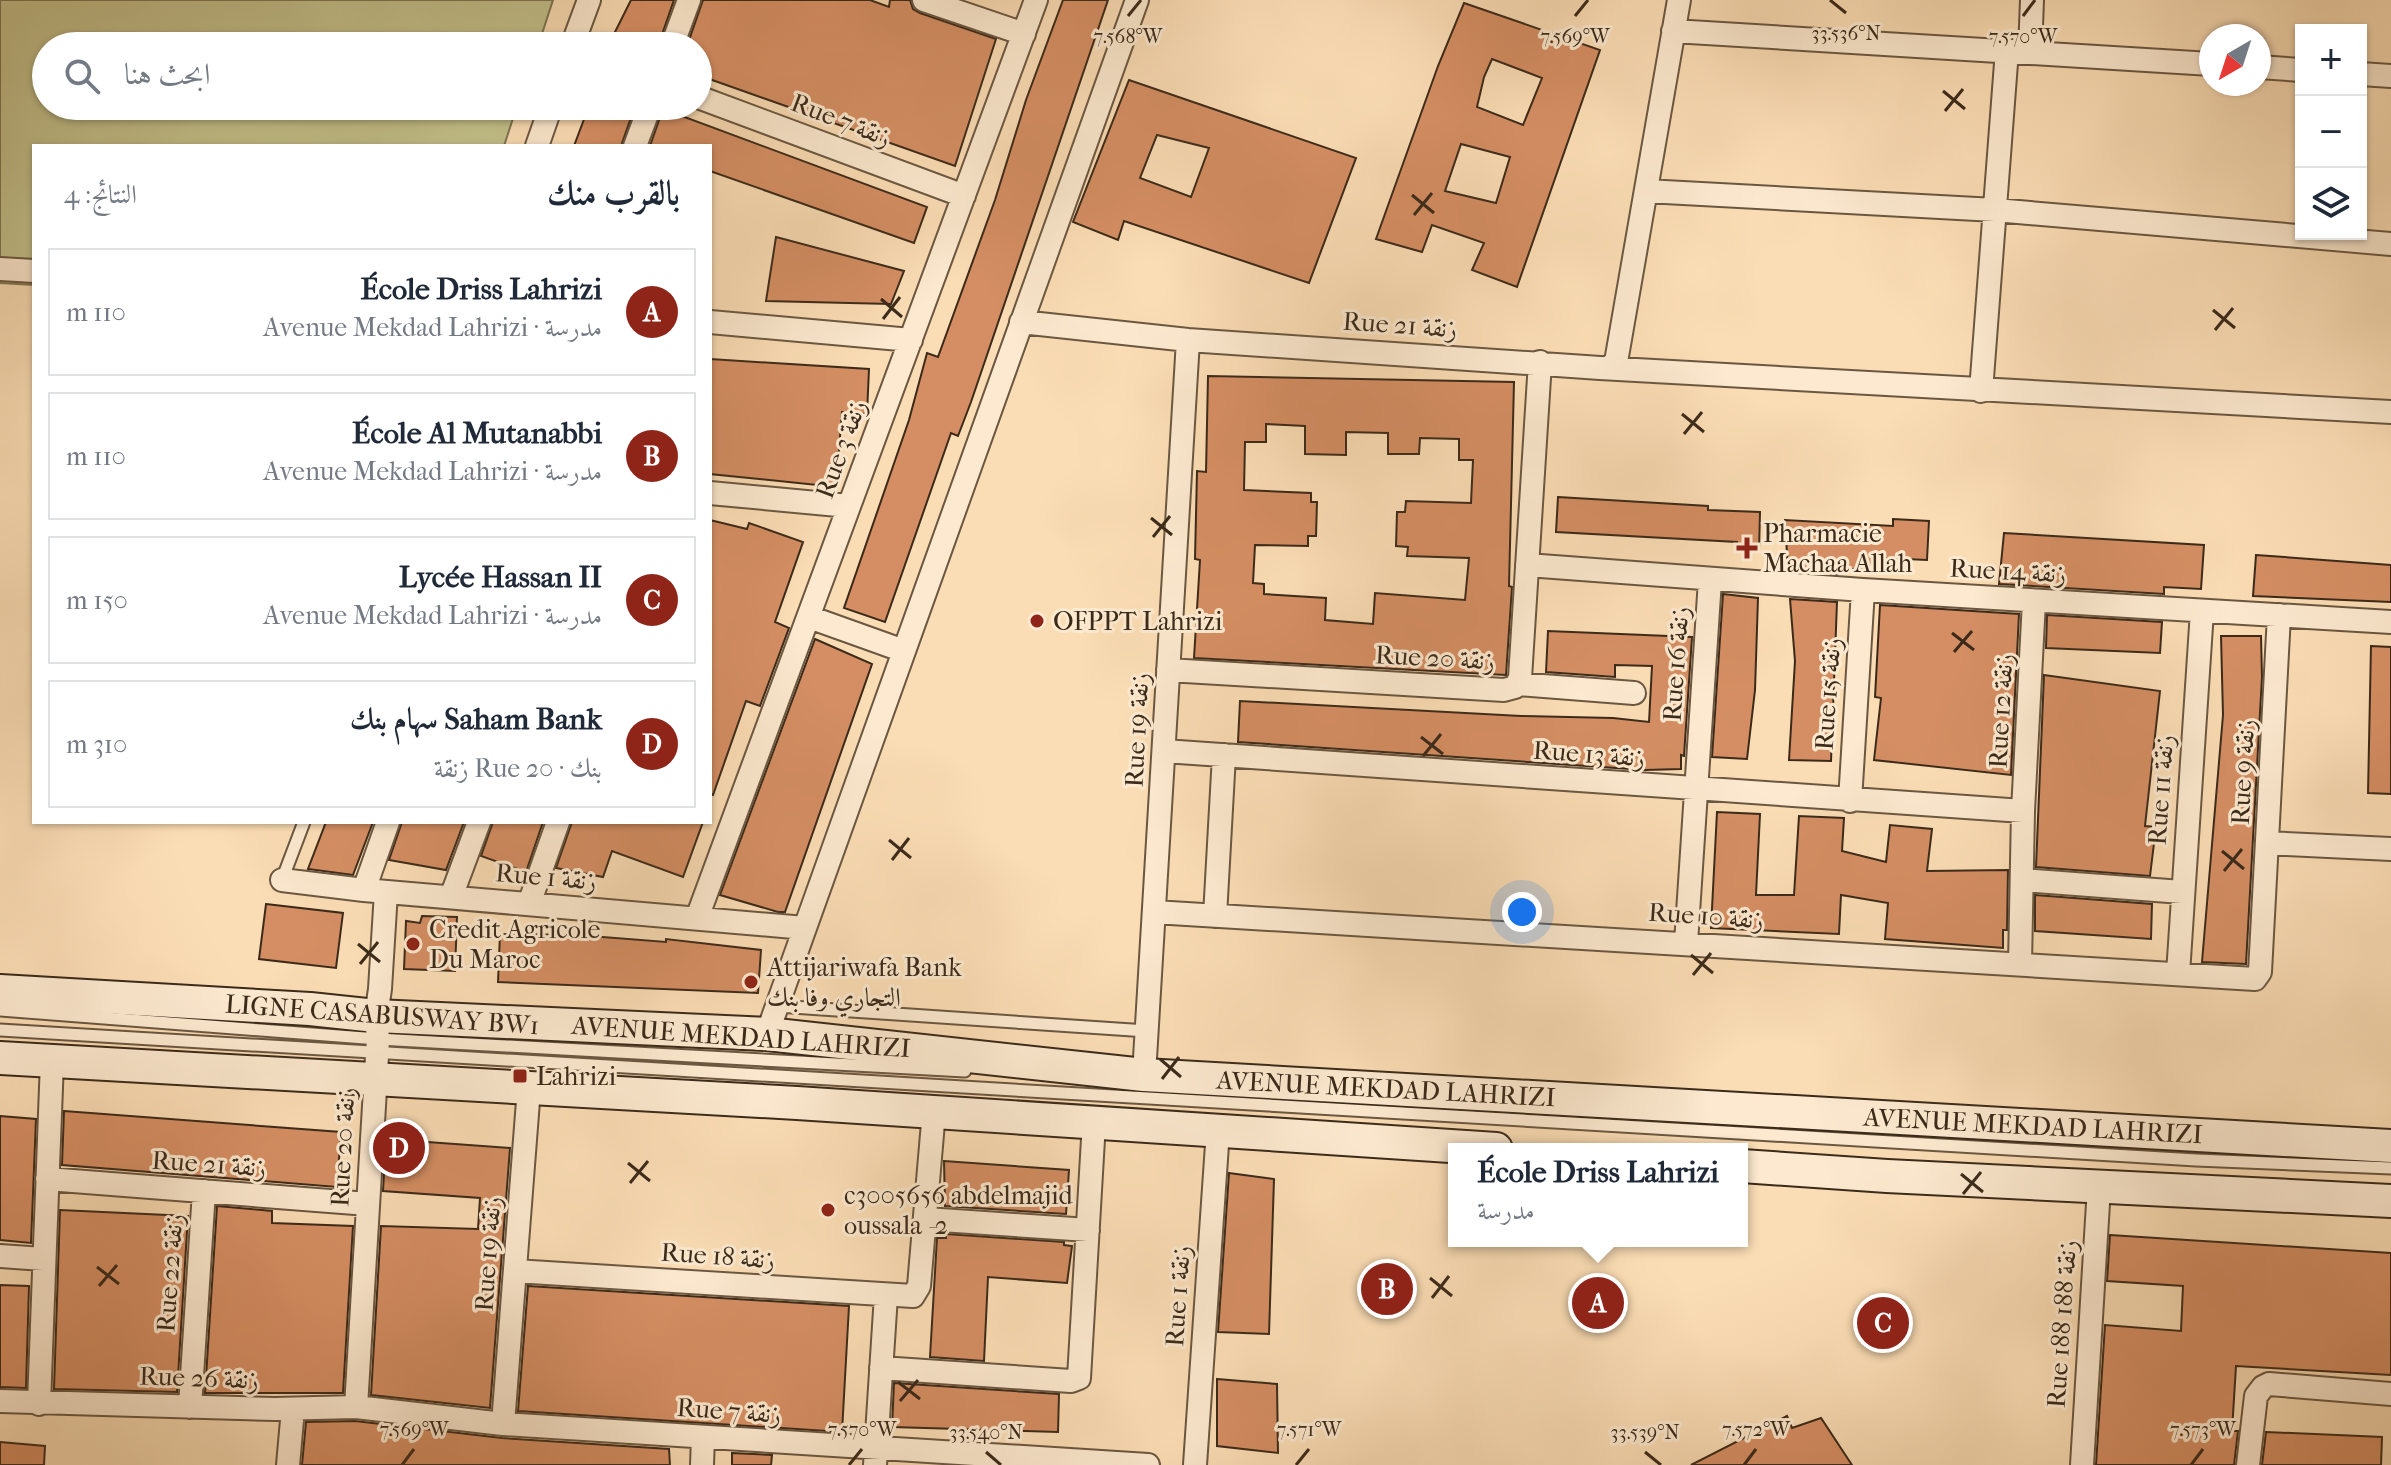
<!DOCTYPE html>
<html lang="ar">
<head>
<meta charset="utf-8">
<style>
  :root { --surface:#fff; --page:#f6f6f7; --text:#1f2937; --muted:#747a83; --line:#e0e1e3; --accent:#8f2418 }
  body { margin:0; font-family:"IM FELL French Canon",Amiri,serif; background:var(--page); color:var(--text); direction:rtl }
  .controls { position:absolute; right:24px; top:24px; display:grid; overflow:hidden; border-radius:0px; box-shadow:0 2px 6px #0004 }
  .controls button { width:72px; height:72px; display:grid; place-items:center; padding:0; border:0; border-bottom:2px solid var(--line); background:var(--surface); color:var(--text); font:40px sans-serif }
  .compass { position:absolute; left:2199px; top:24px; width:72px; height:72px; border-radius:50%; background:var(--surface); box-shadow:0 2px 6px #0004; rotate:219deg }
  .you { position:absolute; left:1522px; top:912px; width:28px; height:28px; margin:-20px; border:6px solid #fff; border-radius:50%; background:#1a73e8; box-shadow:0 0 0 12px #1a73e833 }
  .badge { display:grid; place-items:center; width:52px; height:52px; border-radius:50%; background:var(--accent); color:#fff; font-size:26px; font-weight:700 }
  .pin { position:absolute; translate:-50% -50%; border:4px solid #fff; box-shadow:0 2px 8px #0006 }
  .popup { position:absolute; left:1448px; top:1143px; width:300px; height:104px; box-sizing:border-box; display:grid; place-content:center; border-radius:0px; background:var(--surface); filter:drop-shadow(0 2px 6px #0005); font-size:26px; white-space:nowrap; color:var(--muted) }
  .popup b { font-size:30px; color:var(--text) }
  .popup::after { content:''; position:absolute; left:50%; top:100%; margin-left:-16px; border:16px solid transparent; border-top-color:var(--surface) }
  .list { margin:0; padding:0; list-style:none }
  h2 { display:flex; justify-content:space-between; align-items:center; height:104px; margin:0; padding:0 32px; font-size:34px }
  h2 small { font-size:26px; font-weight:400; color:var(--muted) }
  .list li { display:grid; grid-template-columns:52px 1fr auto; gap:24px; align-items:center; box-sizing:border-box; height:128px; margin:0 16px 16px; padding:0 16px; border:2px solid var(--line); border-radius:0px }
  .list b { display:block; font-size:30px; white-space:nowrap }
  .list p { margin:0; font-size:26px; white-space:nowrap; color:var(--muted) }
  .list em { font-size:26px; font-style:normal; color:var(--muted) }
  .icon { flex:none; width:44px; height:44px; fill:none; stroke:currentColor; stroke-width:2; stroke-linecap:round; stroke-linejoin:round }
  .map { position:relative; flex:none; width:2391px; height:1465px; overflow:hidden; direction:ltr }
  .search { position:absolute; background:var(--surface); box-shadow:0 2px 6px #0004; left:32px; top:32px; width:680px; height:88px; display:flex; align-items:center; gap:20px; box-sizing:border-box; padding:0 28px; border-radius:44px; color:var(--muted); font-size:30px }
  .panel { position:absolute; background:var(--surface); box-shadow:0 2px 6px #0004; left:32px; top:144px; width:680px; height:680px; border-radius:0px; direction:rtl }
  .map>svg:first-child { display:block }
</style>
</head>
<body>
<div class="map">
<svg width="2391" height="1465" viewBox="0 0 2391 1465">
  <rect width="100%" height="100%" fill="#fbddb5"/>
  <filter id="stains"><feTurbulence type="fractalNoise" baseFrequency=".0025" numOctaves="4"/><feColorMatrix values="0 0 0 0 .2 0 0 0 0 .09 0 0 0 0 .02 0 0 0 .5 -.17"/></filter>
  <radialGradient id="worn" r=".72"><stop offset=".6" stop-color="#630" stop-opacity="0"/><stop offset="1" stop-color="#630" stop-opacity=".3"/></radialGradient>
  <path fill="#c2c08b" stroke="#7e7552" stroke-width="2" d="M0,0H553L538,46H46V106H517L504,146H34V285L0,283Z"/>
  <path fill="#d58e63" stroke="#3b2a1a" stroke-width="2" fill-rule="evenodd" d="M631,0H674L658,46H608Z
    M703,0H870L889,7L890,0H910L913,9L920,13L996,39L955,166L698,75V46H687Z
    M1063,0H1108L971,402L958,436L951,433L885,622L844,608L909,420L927,353L938,357L995,200L1026,100Z
    M1464,3L1600,50L1517,287L1472,270L1484,243L1432,225L1422,252L1376,239L1438,66ZM1492,59L1542,78L1523,125L1477,107L1484,77ZM1461,144L1510,157L1496,203L1445,191Z
    M1129,80L1356,158L1309,283L1124,221L1118,240L1073,222ZM1157,135L1209,148L1191,197L1140,178Z
    M589,106H635L621,146H574Z
    M663,109L927,207L914,243L710,171V146H650Z
    M776,237L904,271L891,304L766,301Z
    M710,359L869,369L867,414L842,412L836,487L710,474Z
    M1208,376L1514,382L1509,586L1512,587L1506,675L1194,658L1200,560L1195,559L1197,471L1206,472ZM1266,424L1305,426V454L1346,455V432L1388,433V454H1419L1420,438L1459,439V460H1473L1471,503L1406,501L1405,512H1397L1396,546L1408,547L1407,556L1469,558L1465,600L1375,593L1373,624L1325,620L1326,598L1264,594V584L1253,583L1255,545L1308,546V536H1316L1317,502H1311V493L1244,490L1245,442H1266Z
    M1558,497L1708,506V510L1760,512L1759,552L1737,551V542L1556,532Z
    M1893,519L1929,521L1927,560L1883,558V571L1837,568V574L1788,570L1785,520L1893,526Z
    M710,520L747,529L749,523L803,542L775,622L789,628L760,706L746,701L713,795L710,794Z
    M2004,533L2204,545L2201,589L2164,587V594L1999,584Z
    M2256,555L2391,565V602L2253,596Z
    M1723,594L1758,598L1755,690L1747,759L1712,757Z
    M1790,599L1837,602L1831,761L1789,760L1795,661Z
    M1880,605L2019,614L2011,775L1874,760L1881,698L1875,697Z
    M2047,615L2162,622L2160,653L2046,648Z
    M1548,631L1692,637L1684,756L1681,755V769L1645,770L1238,742L1240,701L1521,716L1613,718L1649,722L1652,666L1615,665V677L1546,672Z
    M2221,636H2261L2262,677L2246,964L2202,962L2223,715Z
    M815,639L872,664L785,912H778L720,895Z
    M2371,646L2391,647V794L2368,793Z
    M2044,675L2160,691L2145,826L2156,827L2150,876L2036,867Z
    M1717,812L1760,814L1756,895H1794L1799,816L1844,818L1842,851L1886,862L1890,825L1932,829L1927,871L2008,870L2007,930H2003V948L1885,939L1888,903L1841,895L1839,934L1711,928Z
    M326,822H373L353,875L308,869Z
    M402,822H464L446,870L389,860Z
    M493,822H543L526,872L481,856Z
    M572,822H703L683,877L612,851L603,877L556,868Z
    M2035,895L2152,904L2151,939L2035,931Z
    M266,904L343,913L336,968L259,959Z
    M422,916L457,917L455,971L404,969L406,921L420,923Z
    M500,934L577,935L666,942V939L761,950L758,993L498,982Z
    M64,1111L341,1132L337,1187L62,1165Z
    M0,1116L36,1119L31,1243L0,1240Z
    M386,1139L510,1148L490,1408L371,1395L381,1226L478,1229L480,1198L383,1191Z
    M944,1161L1069,1170L1066,1214L945,1206Z
    M1229,1173L1274,1179L1269,1334L1218,1332Z
    M217,1206L272,1211V1223L353,1226L343,1393H205Z
    M60,1210L188,1216L177,1392L54,1389Z
    M946,1234L1064,1242V1245L1072,1246L1067,1283L988,1277L984,1361L930,1357L937,1238H946Z
    M2110,1235L2391,1253V1375L2236,1366L2232,1431H2238L2234,1465H2096L2105,1325L2181,1331L2183,1286L2107,1281Z
    M0,1285L29,1286L26,1388L0,1387Z
    M528,1286L849,1306L842,1432L518,1411Z
    M1217,1379L1277,1384L1278,1453L1217,1446Z
    M894,1383L1059,1394L1058,1432L892,1427Z
    M1787,1416L1792,1428L1821,1418L1852,1465H1691Z
    M355,1421L502,1438L669,1449L670,1465H302L306,1422Z
    M2266,1432L2382,1437L2381,1465H2262Z
    M0,1442L45,1446L44,1465H0Z
    M732,1453L772,1455L771,1465H732Z"/>
  <g fill="none" stroke-linecap="round" stroke-linejoin="round">
    <g stroke="#6b5741" stroke-width="15">
      <path id="service" d="M282,880L304,822
        M777,1006L1147,1031
        M0,1010L378,1039L965,1071
        M0,1030L2196,1160L2391,1168"/>
    </g>
    <g stroke="#6b5741" stroke-width="26">
      <path id="minor" d="M924,0L1024,34
        M1673,31L2211,64
        M572,46L589,0
        M672,46L689,0
        M2030,52L2032,0
        M2259,67L2301,70
        M2361,74L2391,76
        M698,97L964,196
        M537,146L551,106
        M635,146L650,106
        M1646,191L1995,210L2391,244
        M0,269L34,271
        M710,322L911,340
        M1021,322L1188,340L1600,368L2391,412
        M1608,368L1616,362L1679,0
        M1981,391L2007,50
        M710,493L849,506
        M1527,565L1863,590L2391,622
        M809,617L904,651
        M1168,670L1504,690L1515,687L1520,678L1540,362
        M1518,684L1634,693
        M1164,751L2023,811L2034,601
        M1850,801L1863,590
        M2267,843L2391,849
        M282,880L364,890L805,928
        M2022,880L2182,892
        M364,890L388,822
        M451,897L479,822
        M529,904L558,822
        M1154,912L2255,979L2260,972L2279,615
        M1215,916L1224,755
        M697,918L1036,0
        M1686,943L1710,580
        M2020,964L2023,811
        M2178,974L2202,611
        M767,1034L1137,0
        M1144,1075L1188,340
        M47,1179L368,1204
        M926,1219L1088,1230
        M0,1256L43,1259
        M515,1271L913,1296L919,1286L934,1111
        M881,1368L1071,1381L1079,1378L1094,1122
        M0,1401L275,1409L356,1407L503,1424L1148,1465
        M39,1404L52,1061
        M190,1407L204,1191
        M356,1407L378,1039L376,1016L380,989L386,892
        M503,1424L529,1088
        M288,1465L293,1409
        M702,1465L703,1437
        M875,1465L886,1295
        M1195,1465L1218,1130
        M2082,1465L2099,1187
        M2248,1465L2256,1396L2263,1387L2269,1384L2391,1394"/>
    </g>
    <g stroke="#3b2a1a" stroke-width="36">
      <path id="secondary" d="M0,991L310,1009L376,1016L767,1034L1144,1075L2391,1146
        M0,1058L797,1103L1496,1149
        M1742,1166L1887,1176L2391,1201"/>
    </g>
    <use href="#service" stroke="#fce9cf" stroke-width="11"/>
    <use href="#minor" stroke="#fce9cf" stroke-width="22"/>
    <use href="#secondary" stroke="#fce9cf" stroke-width="32"/>
  </g>
  <path fill="none" stroke="#3b2a1a" stroke-width="3" d="M1830,0L1846,13M1128,16L1141,0M1575,16L1588,0M2023,16L2035,0M1943,91L1965,109M1945,111L1963,89M1412,195L1434,213M1414,215L1432,193M881,299L902,317M2213,310L2235,328M883,319L900,297M2215,330L2233,308M1682,414L1704,432M1684,434L1702,412M1151,518L1172,535M1153,537L1170,516M1952,633L1974,650M1954,652L1972,631M1421,737L1443,754M1423,756L1441,734M889,840L911,858M2222,851L2244,869M892,860L909,838M2224,871L2242,849M358,944L380,962M1691,955L1713,973M360,964L378,942M1693,975L1711,953M1160,1059L1181,1077M1162,1079L1179,1057M628,1163L650,1181M1961,1174L1983,1192M630,1183L648,1161M1963,1194L1981,1172M97,1267L119,1284M1430,1278L1452,1296M99,1286L117,1265M1432,1298L1449,1276M898,1382L920,1399M900,1401L918,1380M986,1452L1001,1465M1645,1452L1661,1465M402,1465L414,1449M849,1465L862,1449M1296,1465L1309,1449M1744,1465L1756,1449M2191,1465L2203,1449"/>
  <g fill="#8f2418" stroke="#fce9cf" stroke-width="3">
    <path d="M1743 536h8v8h8v8h-8v8h-8v-8h-8v-8h8z"/>
    <circle cx="1037" cy="621" r="8"/>
    <circle cx="413" cy="944" r="8"/>
    <circle cx="751" cy="982" r="8"/>
    <rect x="512" y="1068" width="16" height="16" rx="4"/>
    <circle cx="828" cy="1210" r="8"/>
  </g>
  <g text-anchor="middle" dominant-baseline="central" stroke-width="6" stroke-linejoin="round" paint-order="stroke">
    <g font-size="26" fill="#3b2a1a" stroke="#fce9cf">
      <text transform="translate(841 120) rotate(21)">Rue 7 زنقة</text>
      <text transform="translate(1400 325) rotate(4)">Rue 21 زنقة</text>
      <text transform="translate(841 449) rotate(-70)">Rue 3 زنقة</text>
      <text transform="translate(2008 571) rotate(3)">Rue 14 زنقة</text>
      <text transform="translate(1435 658) rotate(3)">Rue 20 زنقة</text>
      <text transform="translate(1676 664) rotate(-86)">Rue 16 زنقة</text>
      <text transform="translate(1828 694) rotate(-86)">Rue 15 زنقة</text>
      <text transform="translate(2001 711) rotate(-87)">Rue 12 زنقة</text>
      <text transform="translate(1137 730) rotate(-87)">Rue 19 زنقة</text>
      <text transform="translate(1589 754) rotate(4)">Rue 13 زنقة</text>
      <text transform="translate(2243 772) rotate(-87)">Rue 9 زنقة</text>
      <text transform="translate(2161 790) rotate(-86)">Rue 11 زنقة</text>
      <text transform="translate(546 877) rotate(5)">Rue 1 زنقة</text>
      <text transform="translate(1706 916) rotate(4)">Rue 10 زنقة</text>
      <text transform="translate(382 1015) rotate(4)">LIGNE CASABUSWAY BW1</text>
      <text transform="translate(741 1037) rotate(4)">AVENUE MEKDAD LAHRIZI</text>
      <text transform="translate(1386 1089) rotate(3)">AVENUE MEKDAD LAHRIZI</text>
      <text transform="translate(2033 1126) rotate(3)">AVENUE MEKDAD LAHRIZI</text>
      <text transform="translate(343 1147) rotate(-87)">Rue 20 زنقة</text>
      <text transform="translate(209 1164) rotate(4)">Rue 21 زنقة</text>
      <text transform="translate(488 1254) rotate(-86)">Rue 19 زنقة</text>
      <text transform="translate(718 1256) rotate(4)">Rue 18 زنقة</text>
      <text transform="translate(170 1273) rotate(-86)">Rue 22 زنقة</text>
      <text transform="translate(1178 1296) rotate(-86)">Rue 1 زنقة</text>
      <text transform="translate(2062 1324) rotate(-86)">Rue 188 زنقة 188</text>
      <text transform="translate(199 1378) rotate(2)">Rue 26 زنقة</text>
      <text transform="translate(729 1411) rotate(4)">Rue 7 زنقة</text>
    </g>
    <g font-size="26" fill="#3b2a1a" stroke="#fce9cf" text-anchor="start">
      <text x="1763" y="533">Pharmacie<tspan x="1763" dy="30">Machaa Allah</tspan></text>
      <text x="1053" y="621">OFPPT Lahrizi</text>
      <text x="429" y="929">Credit Agricole<tspan x="429" dy="30">Du Maroc</tspan></text>
      <text x="767" y="967">Attijariwafa Bank<tspan x="767" dy="30">التجاري وفا بنك</tspan></text>
      <text x="536" y="1076">Lahrizi</text>
      <text x="844" y="1195">c3005656 abdelmajid<tspan x="844" dy="30">oussala -2</tspan></text>
    </g>
  </g>
  <g font-size="20" text-anchor="middle" fill="#3b2a1a" stroke="#fce9cf" stroke-width="6" stroke-linejoin="round" paint-order="stroke">
    <text x="1846" y="40">33.536°N</text>
    <text x="1128" y="43">7.568°W</text>
    <text x="1575" y="43">7.569°W</text>
    <text x="2023" y="43">7.570°W</text>
    <text x="414" y="1436">7.569°W</text>
    <text x="862" y="1436">7.570°W</text>
    <text x="1309" y="1436">7.571°W</text>
    <text x="1756" y="1436">7.572°W</text>
    <text x="2203" y="1436">7.573°W</text>
    <text x="986" y="1439">33.540°N</text>
    <text x="1645" y="1439">33.539°N</text>
  </g>
  <rect width="100%" height="100%" filter="url(#stains)"/>
  <rect width="100%" height="100%" fill="url(#worn)"/>
</svg>
<div class="controls">
<button>+</button>
<button>−</button>
<button><svg class="icon" aria-label="layers" viewBox="0 0 24 24"><path d="M12 4l9 5-9 5-9-5zM3 14l9 5 9-5"/></svg></button>
</div>
<svg class="compass" viewBox="-18 -18 36 36"><path d="M0-13l5 13h-10z" fill="#e53935"/><path d="M0 13l5-13h-10z" fill="#747a83"/></svg>
<div class="you"></div>
<div class="pin badge" style="left:1598px;top:1303px">A</div>
<div class="popup"><b>École Driss Lahrizi</b>مدرسة</div>
<div class="pin badge" style="left:1387px;top:1289px">B</div>
<div class="pin badge" style="left:1883px;top:1323px">C</div>
<div class="pin badge" style="left:399px;top:1148px">D</div>
<div class="search"><svg class="icon" aria-label="search" viewBox="0 0 24 24"><circle cx="10" cy="10" r="6"/><path d="M15 15l6 6"/></svg>ابحث هنا</div>
<section class="panel">
<h2>بالقرب منك<small>النتائج: 4</small></h2>
<ul class="list">
<li><span class="badge">A</span><div><b>École Driss Lahrizi</b><p>مدرسة · Avenue Mekdad Lahrizi</p></div><em>110 m</em></li>
<li><span class="badge">B</span><div><b>École Al Mutanabbi</b><p>مدرسة · Avenue Mekdad Lahrizi</p></div><em>110 m</em></li>
<li><span class="badge">C</span><div><b>Lycée Hassan II</b><p>مدرسة · Avenue Mekdad Lahrizi</p></div><em>150 m</em></li>
<li><span class="badge">D</span><div><b>Saham Bank سهام بنك</b><p>بنك · Rue 20 زنقة</p></div><em>310 m</em></li>
</ul>
</section>
</div>
</body>
</html>
